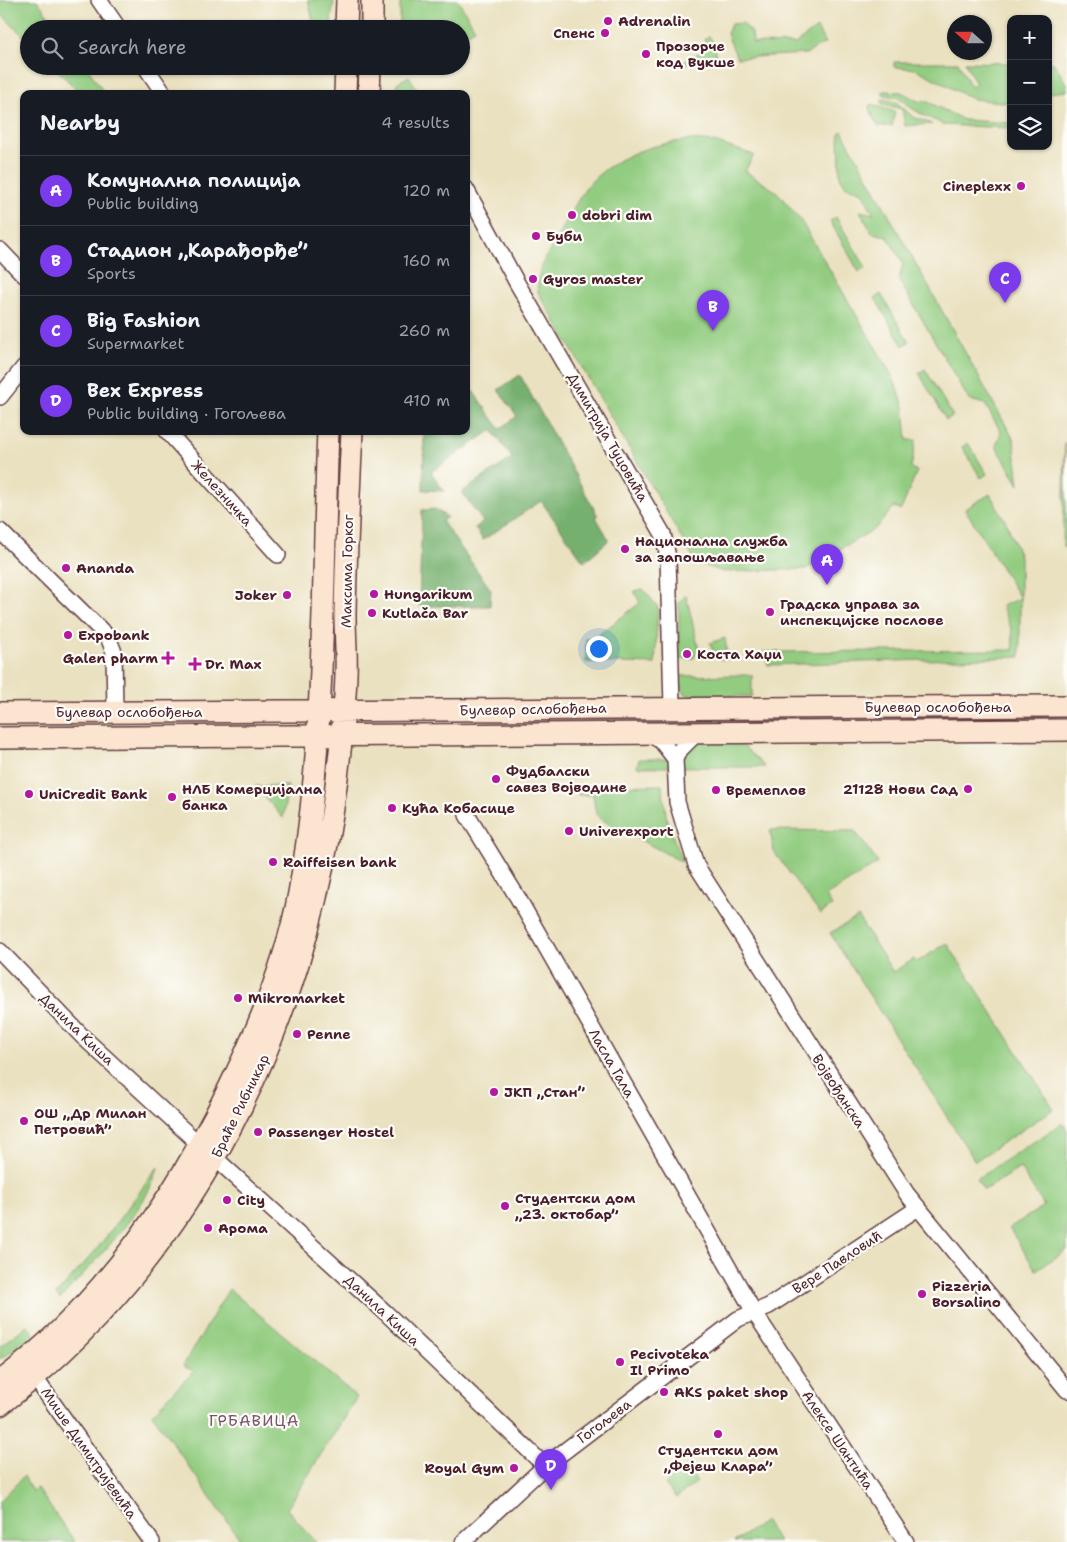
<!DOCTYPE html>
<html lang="en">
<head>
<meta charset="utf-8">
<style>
  :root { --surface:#171b24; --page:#242831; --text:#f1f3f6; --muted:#9ea1a6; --line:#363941; --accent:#7c3aed }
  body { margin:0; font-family:"Shantell Sans",sans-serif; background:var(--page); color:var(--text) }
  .controls { position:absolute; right:15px; top:15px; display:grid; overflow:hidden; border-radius:10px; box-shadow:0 1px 4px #0004 }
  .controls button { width:45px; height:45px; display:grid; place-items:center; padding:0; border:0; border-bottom:1px solid var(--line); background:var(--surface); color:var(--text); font:25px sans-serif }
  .compass { position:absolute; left:947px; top:15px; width:45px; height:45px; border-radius:50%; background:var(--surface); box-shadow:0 1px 4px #0004; rotate:291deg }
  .you { position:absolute; left:598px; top:648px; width:18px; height:18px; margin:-12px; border:4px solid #fff; border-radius:50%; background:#1a73e8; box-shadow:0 0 0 8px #1a73e833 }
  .badge { display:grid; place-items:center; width:32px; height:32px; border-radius:50%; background:var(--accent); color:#fff; font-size:16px; font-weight:700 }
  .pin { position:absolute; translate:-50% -41px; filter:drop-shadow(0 1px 2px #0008) }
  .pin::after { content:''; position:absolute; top:26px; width:18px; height:15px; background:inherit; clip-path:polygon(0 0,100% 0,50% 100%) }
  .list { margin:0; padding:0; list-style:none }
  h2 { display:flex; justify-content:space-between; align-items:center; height:65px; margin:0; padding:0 20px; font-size:21px }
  h2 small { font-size:16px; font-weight:400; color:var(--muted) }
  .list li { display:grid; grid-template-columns:32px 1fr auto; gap:15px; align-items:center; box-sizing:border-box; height:70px; padding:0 20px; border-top:1px solid var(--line) }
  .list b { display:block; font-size:19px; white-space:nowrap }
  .list p { margin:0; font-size:16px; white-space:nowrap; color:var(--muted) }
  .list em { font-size:16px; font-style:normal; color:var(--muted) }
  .icon { flex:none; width:28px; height:28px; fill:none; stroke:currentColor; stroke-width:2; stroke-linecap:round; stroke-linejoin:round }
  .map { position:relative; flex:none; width:1067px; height:1542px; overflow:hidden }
  .search { position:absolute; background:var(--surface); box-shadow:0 1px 4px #0004; left:20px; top:20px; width:450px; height:55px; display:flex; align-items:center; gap:12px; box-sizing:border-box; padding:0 18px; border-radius:28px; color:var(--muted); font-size:19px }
  .panel { position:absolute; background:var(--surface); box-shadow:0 1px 4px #0004; left:20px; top:90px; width:450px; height:345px; border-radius:10px }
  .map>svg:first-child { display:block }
</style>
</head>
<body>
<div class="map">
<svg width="1067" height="1542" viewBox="0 0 1067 1542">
  <rect width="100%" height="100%" fill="#fdfcf7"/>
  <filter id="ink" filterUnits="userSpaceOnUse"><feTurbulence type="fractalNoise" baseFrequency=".02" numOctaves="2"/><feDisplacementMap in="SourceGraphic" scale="10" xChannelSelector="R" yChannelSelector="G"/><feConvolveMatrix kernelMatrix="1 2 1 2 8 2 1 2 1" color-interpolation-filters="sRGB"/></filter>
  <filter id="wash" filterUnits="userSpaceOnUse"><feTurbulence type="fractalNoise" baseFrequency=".0096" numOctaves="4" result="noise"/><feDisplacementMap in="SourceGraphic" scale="20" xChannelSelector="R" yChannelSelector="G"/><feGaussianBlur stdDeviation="1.12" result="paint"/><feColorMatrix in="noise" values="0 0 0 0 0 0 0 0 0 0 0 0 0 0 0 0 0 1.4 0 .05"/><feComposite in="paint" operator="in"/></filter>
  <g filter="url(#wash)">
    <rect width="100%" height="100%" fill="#eae1c0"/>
    <path fill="#92cc80" stroke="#6e7656" d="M0,0H37L58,29H29V42L0,13Z
      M308,0H334L330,29H315Z
      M400,0H458L475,29L461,37V29H403L400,24Z
      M743,23L752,33L753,43L795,44L817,28L825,43L806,54L737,58L727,34L731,24Z
      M709,36L715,45L716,59L681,64L708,47L704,39Z
      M894,62H958L971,87L976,84L965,62L1011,63V103L972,99L916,69L894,67Z
      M1048,63H1054L1067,85V91L1048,93Z
      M53,66H86L105,94H81Z
      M409,76L420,94H396L397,83Z
      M883,91L901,92L920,102L924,100L964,120L1011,123V128L943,125C935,119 926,118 918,112C900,102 908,98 883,95Z
      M882,99L896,102L913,117L932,124L905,126L902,109L882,104Z
      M870,104L895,112L892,126H878L869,108Z
      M842,131L1014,440L1019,485L996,446L1001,432L985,404L969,400L899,280L903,263L887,236L872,233L860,211L874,214L861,191L846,187L840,177L839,133Z
      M692,140L714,142L754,155L745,171L777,192L801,221L893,377L904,406L907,440H916L911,468L917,471L901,510L894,507L876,528L806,569L723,572L702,565L692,556L538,292C536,270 548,254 558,236C569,218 578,196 592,181C619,154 655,143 692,140Z
      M836,217L866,268L859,272L830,221Z
      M881,294L909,342L903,346L875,298Z
      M925,369L953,416L946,420L919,373Z
      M1065,442L1067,545L1063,547Z
      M968,443L987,474L981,478L962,447Z
      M990,494L1007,524L1020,557V657L768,665L763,652L1013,650L1012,631L1002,606L1020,598L965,509Z
      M643,589L658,607L655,664L586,662V639H593L640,603L634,591Z
      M686,595L699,650L694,658L679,659V602Z
      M725,638L728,660L715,658L710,643Z
      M752,675V696H690L683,692L678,676Z
      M729,732L765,767H637L639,759H675L687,742Z
      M662,785L667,821L682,862L601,819L596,813L593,795H578L577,786Z
      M255,786H288L283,818Z
      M770,830L855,831L878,863L826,896L832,906L820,914L774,852Z
      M858,917L893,972L914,959L917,962L947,943L1054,1109L975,1161L830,933Z
      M1063,1123L1067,1131V1250L1036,1270L1009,1228L1044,1206L1020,1168L984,1190L976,1179Z
      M158,1167C148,1210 90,1266 60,1299L56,1295L97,1249Z
      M229,1289L357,1397L287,1509L316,1542H242L152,1414L194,1371L183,1366Z
      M27,1325L34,1334L31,1339L0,1359V1347Z
      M686,1467L697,1482L676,1498L665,1484Z
      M24,1476L32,1491L37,1488L75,1542H0V1501Z
      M765,1521L779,1542H734Z"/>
    <path fill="#75b06e" stroke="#60684c" d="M520,375L598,516L596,517L609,540L584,562L541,501L483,540L475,528L483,522L462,492L512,458L492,430L431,472L444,491L423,490L424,431H466V389L470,387L500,429L517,416L498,390Z
      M435,509L447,517L442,521L491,590L490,606H419L422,510Z"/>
  </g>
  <g filter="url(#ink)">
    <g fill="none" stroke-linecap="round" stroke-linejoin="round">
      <g stroke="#623c41" stroke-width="18">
        <path id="street" d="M99,0L119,29
          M145,66L164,94
          M466,189L517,283L663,534L668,557L672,707
          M0,250L24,275
          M0,397L24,367
          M167,431L278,555
          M0,531L108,637L114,652L115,712
          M698,732L679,751L675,759L677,802L696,865L907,1194L1067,1390
          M647,733L661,741L675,759
          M467,815L518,898L754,1312L906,1542
          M0,951L83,1037L201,1146
          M215,1158L385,1312L545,1466
          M28,1368L152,1542
          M463,1542L545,1466L738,1319L769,1306L918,1208"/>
      </g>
      <g stroke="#623c41" stroke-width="24">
        <path id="secondary" d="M346,29L347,0
          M372,29V0
          M345,94L346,66
          M369,94L370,66
          M0,713L1067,706
          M0,738L1067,730
          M0,1382C101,1305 175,1199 230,1086C260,1025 287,960 299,893C326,744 322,583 328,431
          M0,1405C197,1254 308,1021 337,778C341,744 345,709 346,675C347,655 345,635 345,615C346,554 349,493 352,431"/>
      </g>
      <use href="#street" stroke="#fff" stroke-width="15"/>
      <use href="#secondary" stroke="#fce5d0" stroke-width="21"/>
    </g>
  </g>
  <g fill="#b5179e" stroke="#fdfcf7" stroke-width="2">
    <circle cx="608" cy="21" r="5"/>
    <circle cx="605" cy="33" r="5"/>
    <circle cx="646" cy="54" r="5"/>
    <circle cx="1021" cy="186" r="5"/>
    <circle cx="572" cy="215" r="5"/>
    <circle cx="536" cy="236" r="5"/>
    <circle cx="533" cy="279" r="5"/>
    <circle cx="625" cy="549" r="5"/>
    <circle cx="66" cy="568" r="5"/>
    <circle cx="374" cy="594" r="5"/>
    <circle cx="287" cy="595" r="5"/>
    <circle cx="770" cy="612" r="5"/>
    <circle cx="372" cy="613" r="5"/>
    <circle cx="68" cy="635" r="5"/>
    <circle cx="687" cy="654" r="5"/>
    <path d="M165.5 650.5h5v5h5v5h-5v5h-5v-5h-5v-5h5z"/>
    <path d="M192.5 656.5h5v5h5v5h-5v5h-5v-5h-5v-5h5z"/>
    <circle cx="496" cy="779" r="5"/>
    <circle cx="968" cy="789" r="5"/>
    <circle cx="716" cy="790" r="5"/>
    <circle cx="29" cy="794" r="5"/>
    <circle cx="172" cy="797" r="5"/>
    <circle cx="392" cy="808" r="5"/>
    <circle cx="569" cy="831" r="5"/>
    <circle cx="273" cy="862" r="5"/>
    <circle cx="238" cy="998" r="5"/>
    <circle cx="297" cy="1034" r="5"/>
    <circle cx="494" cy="1092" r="5"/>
    <circle cx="24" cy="1121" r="5"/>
    <circle cx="258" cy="1132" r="5"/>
    <circle cx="227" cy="1200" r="5"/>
    <circle cx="505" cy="1206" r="5"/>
    <circle cx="208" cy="1228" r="5"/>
    <circle cx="922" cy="1294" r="5"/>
    <circle cx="620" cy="1362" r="5"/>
    <circle cx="664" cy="1392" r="5"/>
    <circle cx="718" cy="1434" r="5"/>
    <circle cx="514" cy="1468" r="5"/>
  </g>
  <g text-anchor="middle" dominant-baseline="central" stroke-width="4.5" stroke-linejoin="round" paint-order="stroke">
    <g font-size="14" font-weight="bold" fill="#4a1f2b" stroke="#fdfcf7" text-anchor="start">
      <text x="618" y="21">Adrenalin</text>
      <text x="595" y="33" text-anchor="end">Спенс</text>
      <text x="656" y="46">Прозорче<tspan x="656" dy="16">код Вукше</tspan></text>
      <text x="1011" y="186" text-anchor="end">Cineplexx</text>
      <text x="582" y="215">dobri dim</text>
      <text x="546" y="236">Буби</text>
      <text x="543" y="279">Gyros master</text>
      <text x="635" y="541">Национална служба<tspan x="635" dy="16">за запошљавање</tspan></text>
      <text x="76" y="568">Ananda</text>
      <text x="384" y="594">Hungarikum</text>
      <text x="277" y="595" text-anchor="end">Joker</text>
      <text x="780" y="604">Градска управа за<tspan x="780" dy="16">инспекцијске послове</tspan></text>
      <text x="382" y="613">Kutlača Bar</text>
      <text x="78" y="635">Expobank</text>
      <text x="697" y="654">Коста Хаџи</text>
      <text x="158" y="658" text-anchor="end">Galen pharm</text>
      <text x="205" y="664">Dr. Max</text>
      <text x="506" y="771">Фудбалски<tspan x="506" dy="16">савез Војводине</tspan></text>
      <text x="182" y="789">НЛБ Комерцијална<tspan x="182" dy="16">банка</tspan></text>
      <text x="958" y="789" text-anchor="end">21128 Нови Сад</text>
      <text x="726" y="790">Времеплов</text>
      <text x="39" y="794">UniCredit Bank</text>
      <text x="402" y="808">Кућа Кобасице</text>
      <text x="579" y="831">Univerexport</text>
      <text x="283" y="862">Raiffeisen bank</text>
      <text x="248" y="998">Mikromarket</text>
      <text x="307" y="1034">Penne</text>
      <text x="504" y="1092">ЈКП „Стан”</text>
      <text x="34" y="1113">ОШ „Др Милан<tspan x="34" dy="16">Петровић”</tspan></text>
      <text x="268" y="1132">Passenger Hostel</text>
      <text x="515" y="1198">Студентски дом<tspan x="515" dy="16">„23. октобар”</tspan></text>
      <text x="237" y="1200">City</text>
      <text x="218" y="1228">Арома</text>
      <text x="932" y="1286">Pizzeria<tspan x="932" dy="16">Borsalino</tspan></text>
      <text x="630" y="1354">Pecivoteka<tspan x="630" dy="16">Il Primo</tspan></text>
      <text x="674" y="1392">AKS paket shop</text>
      <text x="718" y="1450" text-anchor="middle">Студентски дом<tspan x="718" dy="16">„Фејеш Клара”</tspan></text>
      <text x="504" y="1468" text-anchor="end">Royal Gym</text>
    </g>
    <g font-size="14" fill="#4a1f2b" stroke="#fdfcf7">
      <text transform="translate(608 437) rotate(60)">Димитрија Туцовића</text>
      <text transform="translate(222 493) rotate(48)">Железничка</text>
      <text transform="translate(347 571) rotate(-89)">Максима Горког</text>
      <text x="938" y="707">Булевар ослобођења</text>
      <text transform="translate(533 709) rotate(-1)">Булевар ослобођења</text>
      <text x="129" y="712">Булевар ослобођења</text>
      <text transform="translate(77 1029) rotate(44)">Данила Киша</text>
      <text transform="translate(612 1063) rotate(60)">Ласла Гала</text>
      <text transform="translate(839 1091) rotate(57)">Војвођанска</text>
      <text transform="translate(240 1106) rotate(-64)">Браће Рибникар</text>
      <text transform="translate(837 1262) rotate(-33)">Вере Павловић</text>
      <text transform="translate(382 1310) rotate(43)">Данила Киша</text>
      <text transform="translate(604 1421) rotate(-37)">Гогољева</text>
      <text transform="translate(838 1440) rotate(56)">Алексе Шантића</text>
      <text transform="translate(89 1453) rotate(55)">Мише Димитријевића</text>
    </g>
    <g font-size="16" letter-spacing="1" fill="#79526c" stroke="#fdfcf7">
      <text x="254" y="1420">ГРБАВИЦА</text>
    </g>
  </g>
</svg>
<div class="controls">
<button>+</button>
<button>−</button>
<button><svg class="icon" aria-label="layers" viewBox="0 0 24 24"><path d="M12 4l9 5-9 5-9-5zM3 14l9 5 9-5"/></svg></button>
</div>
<svg class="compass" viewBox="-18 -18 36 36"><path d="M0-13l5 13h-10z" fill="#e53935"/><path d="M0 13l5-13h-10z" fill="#9ea1a6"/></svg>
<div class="you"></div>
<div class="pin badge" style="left:827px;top:585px">A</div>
<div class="pin badge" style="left:713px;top:331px">B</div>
<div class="pin badge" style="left:1005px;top:303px">C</div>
<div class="pin badge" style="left:551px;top:1490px">D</div>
<div class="search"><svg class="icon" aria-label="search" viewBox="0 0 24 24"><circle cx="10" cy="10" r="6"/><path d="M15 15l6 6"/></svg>Search here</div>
<section class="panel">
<h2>Nearby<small>4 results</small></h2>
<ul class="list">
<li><span class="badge">A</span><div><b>Комунална полиција</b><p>Public building</p></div><em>120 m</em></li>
<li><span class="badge">B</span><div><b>Стадион „Карађорђе”</b><p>Sports</p></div><em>160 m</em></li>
<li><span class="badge">C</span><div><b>Big Fashion</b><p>Supermarket</p></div><em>260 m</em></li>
<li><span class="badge">D</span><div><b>Bex Express</b><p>Public building · Гогољева</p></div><em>410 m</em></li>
</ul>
</section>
</div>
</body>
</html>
